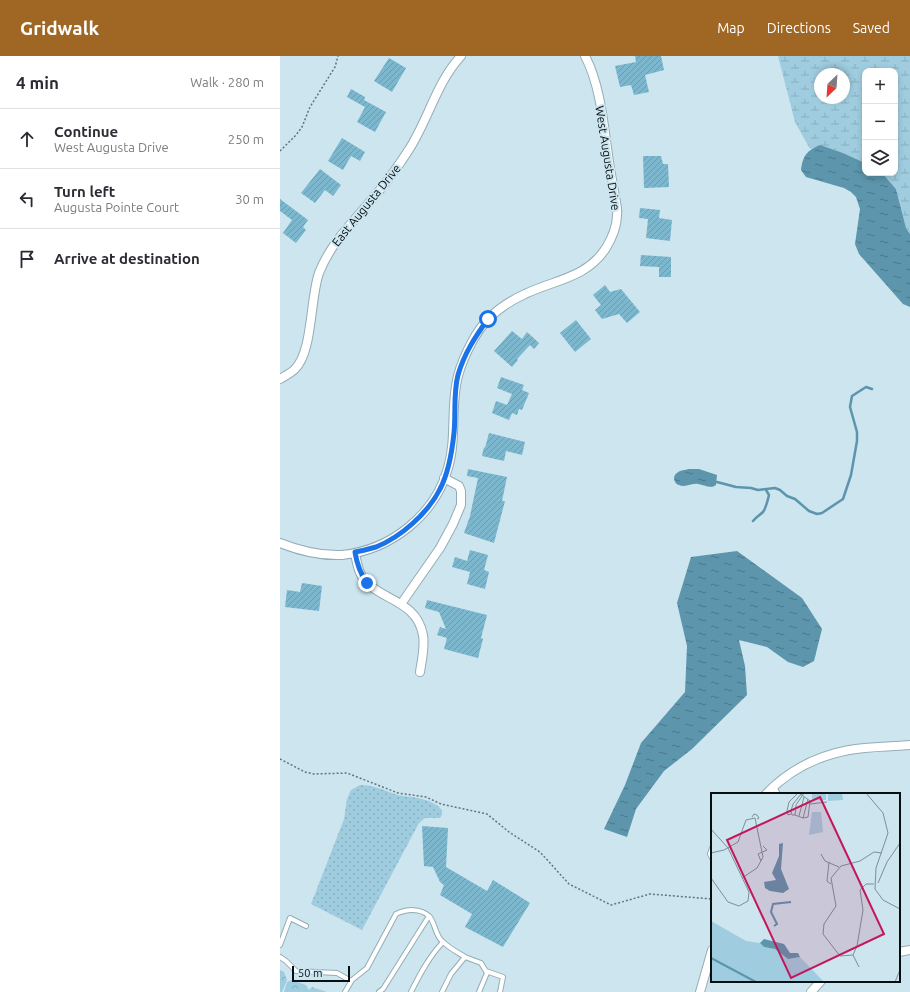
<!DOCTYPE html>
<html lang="en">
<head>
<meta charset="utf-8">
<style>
  :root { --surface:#fff; --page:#f7f7f7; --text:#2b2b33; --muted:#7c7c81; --line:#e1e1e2; --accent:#9f6723 }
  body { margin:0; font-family:Ubuntu,sans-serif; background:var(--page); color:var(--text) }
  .controls { position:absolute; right:12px; top:12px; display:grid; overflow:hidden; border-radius:8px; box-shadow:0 2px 6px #0003 }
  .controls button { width:36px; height:36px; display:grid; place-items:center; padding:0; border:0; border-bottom:1px solid var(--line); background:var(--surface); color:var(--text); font:20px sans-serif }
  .compass { position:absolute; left:534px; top:12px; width:36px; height:36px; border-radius:50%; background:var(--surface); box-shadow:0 2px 6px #0003; rotate:205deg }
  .scale { position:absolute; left:12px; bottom:10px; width:58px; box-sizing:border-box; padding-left:4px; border:2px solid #070f13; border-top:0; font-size:11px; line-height:14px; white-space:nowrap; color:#070f13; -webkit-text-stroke:3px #cce5ef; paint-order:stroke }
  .stop { position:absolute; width:12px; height:12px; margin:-9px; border:3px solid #1a73e8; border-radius:50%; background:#fff }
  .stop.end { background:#1a73e8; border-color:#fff; box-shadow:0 1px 4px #0008 }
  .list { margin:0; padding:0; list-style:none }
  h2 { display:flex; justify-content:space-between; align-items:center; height:52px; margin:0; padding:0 16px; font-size:17px }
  h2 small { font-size:13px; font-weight:400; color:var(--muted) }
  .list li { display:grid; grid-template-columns:26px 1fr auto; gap:12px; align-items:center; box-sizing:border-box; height:60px; padding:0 16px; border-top:1px solid var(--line) }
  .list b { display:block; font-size:15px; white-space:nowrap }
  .list p { margin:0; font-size:13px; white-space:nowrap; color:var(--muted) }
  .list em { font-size:13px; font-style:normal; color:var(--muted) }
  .icon { flex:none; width:22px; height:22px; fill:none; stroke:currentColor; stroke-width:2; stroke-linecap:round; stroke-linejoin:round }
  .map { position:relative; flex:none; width:630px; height:936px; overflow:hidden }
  header { display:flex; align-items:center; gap:24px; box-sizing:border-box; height:56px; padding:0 20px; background:var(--accent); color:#fff }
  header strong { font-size:19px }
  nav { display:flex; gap:22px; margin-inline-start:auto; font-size:14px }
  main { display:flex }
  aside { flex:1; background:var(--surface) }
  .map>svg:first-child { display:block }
</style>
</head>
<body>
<header>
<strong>Gridwalk</strong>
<nav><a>Map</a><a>Directions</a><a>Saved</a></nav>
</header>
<main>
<aside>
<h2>4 min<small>Walk · 280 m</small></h2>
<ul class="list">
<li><svg class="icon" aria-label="ahead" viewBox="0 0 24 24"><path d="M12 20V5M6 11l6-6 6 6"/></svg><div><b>Continue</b><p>West Augusta Drive</p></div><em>250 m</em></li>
<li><svg class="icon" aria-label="left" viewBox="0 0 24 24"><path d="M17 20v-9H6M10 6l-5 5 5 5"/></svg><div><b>Turn left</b><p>Augusta Pointe Court</p></div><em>30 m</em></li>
<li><svg class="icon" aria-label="arrive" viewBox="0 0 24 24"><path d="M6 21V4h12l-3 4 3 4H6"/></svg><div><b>Arrive at destination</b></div></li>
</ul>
</aside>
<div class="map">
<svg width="630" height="936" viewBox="0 0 630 936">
  <defs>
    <pattern id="grass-dots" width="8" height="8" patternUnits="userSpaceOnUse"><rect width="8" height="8" fill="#9fcddf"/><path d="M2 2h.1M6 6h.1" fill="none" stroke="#87afbe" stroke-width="1.8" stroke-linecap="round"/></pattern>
    <pattern id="forest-crowns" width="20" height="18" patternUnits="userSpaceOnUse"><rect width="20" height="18" fill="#9fcddf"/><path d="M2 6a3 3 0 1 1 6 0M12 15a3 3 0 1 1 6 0" fill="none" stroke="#87afbe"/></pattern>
    <pattern id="wetland-marsh" width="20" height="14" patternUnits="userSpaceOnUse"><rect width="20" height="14" fill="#9fcddf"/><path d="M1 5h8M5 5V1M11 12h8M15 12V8" fill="none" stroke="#87afbe"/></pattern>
    <pattern id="water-ripples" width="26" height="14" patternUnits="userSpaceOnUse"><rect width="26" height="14" fill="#5c95ac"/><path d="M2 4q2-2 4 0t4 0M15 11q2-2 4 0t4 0" fill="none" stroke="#4a788b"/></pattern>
    <pattern id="building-hatch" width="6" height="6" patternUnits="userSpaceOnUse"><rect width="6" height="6" fill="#7cb7ce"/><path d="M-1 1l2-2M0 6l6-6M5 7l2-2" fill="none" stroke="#6a9cb0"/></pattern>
  </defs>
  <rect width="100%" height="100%" fill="#cce5ef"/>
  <path fill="url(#grass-dots)" d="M80,729C94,729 105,735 118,739C124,741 131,740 137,742C145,743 170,751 160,762H145L139,767L82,874L31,848L64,763L67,743L71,734Z"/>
  <path fill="url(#forest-crowns)" d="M0,914L4,916L7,924L2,936H0Z
    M12,924L26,929L29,934L32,931L47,936H4L7,926Z"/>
  <path fill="url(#wetland-marsh)" fill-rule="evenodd" d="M498,0H630V178L626,172L616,133L602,117H615V15H585V107L563,97L540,90L530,93L515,66ZM540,18H564V42H540Z"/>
  <path fill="url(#water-ripples)" d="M540,89L563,97L585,107V117H602L616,133L626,172L630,178V251L623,248L579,198L575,188L580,153L576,141L571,136L564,132L526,121L521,114C523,100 526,95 540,89Z
    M409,413H419L437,419L436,429C431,433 424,429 418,428C412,427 405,432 399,429C394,428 392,420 397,417C400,414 405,414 409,413Z
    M457,495L522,542L542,573L534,605L523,611L508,606L487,591L459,584L465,610L467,639L412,693L384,715L356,753L347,781L324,773L345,729L361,687L405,636L407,590L397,547L411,501Z"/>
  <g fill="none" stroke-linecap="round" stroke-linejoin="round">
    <path stroke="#5c95ac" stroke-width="2.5" d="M437,426L456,431L471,432L478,434L495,432L500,434L507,440L515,443L529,455L537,458L542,457L563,443L571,419L577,385V376L570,351L572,340L586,331L592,333
      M473,465C476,461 480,459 483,456C486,452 488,443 489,439L486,434"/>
  </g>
  <path fill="url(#building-hatch)" d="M355,0H381L384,14L365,19L369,36L354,39L351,29L340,31L335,10L356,6Z
    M109,2L126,12L112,36L94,25Z
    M71,33L85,41L84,44L106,56L95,76L77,66L85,51L67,41Z
    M62,82L85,96L80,105L71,100L63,114L48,105Z
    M363,100H381L383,108H388L389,131L364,132Z
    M40,113L61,129L53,140L45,134L35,147L21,137Z
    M0,143L28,164L23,171L26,174L16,187L3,177L12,164L0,155Z
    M360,152L380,154L379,162L392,164L390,185L366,182L368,163L359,162Z
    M361,199L391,201V221H379V211L360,210Z
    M325,229L330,236L341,233L360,256L347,267L339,258L322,263L315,254L321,249L313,239Z
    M296,264L311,283L295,296L280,277Z
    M232,275L242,283L247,276L259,287L254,293L250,289L237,303L238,304L232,311L214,295Z
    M221,321L244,329L242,334L249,337L242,354L239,353L237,359L232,357L229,364L212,357L216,345L227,349L232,338L217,332Z
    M209,377L245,386L242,399L226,395L224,405L202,400L204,391L205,392Z
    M188,413L227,421L222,445H225L214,487L184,477L190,460L198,422L187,420Z
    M190,494L208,499L204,514L209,516L205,533L187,528L190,516L172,511L175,501L187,505Z
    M22,527L42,530L39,555L5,551L7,534L20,536Z
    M147,544L207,559L201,582L203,583L198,602L164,593L167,582L157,579L160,571L166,573L159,556L145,552Z
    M142,770L168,772L166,811L207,835L213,824L250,847L223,891L185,871L192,858L160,839L164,829L160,826L153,811L144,810Z"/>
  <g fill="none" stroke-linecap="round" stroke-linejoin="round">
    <g stroke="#95acb5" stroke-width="6">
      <path id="service" d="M494,731L498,738
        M432,792L430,798L432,802
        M0,889L10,862L26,870
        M0,901L6,905L16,915L57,917L71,925
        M206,915L223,921L220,936
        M65,936L72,924L87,912L116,858C127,853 140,852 149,860C155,866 155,879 162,885C169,892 177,896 185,901
        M99,936L103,933L149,860
        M131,936C140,918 149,901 163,886
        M162,936L171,918L185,901L201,907L207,917L199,936"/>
    </g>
    <g stroke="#95acb5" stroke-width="10">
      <path id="minor" d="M0,323C5,320 11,317 15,313C33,295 30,242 39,217C50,189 69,170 88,148C103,131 116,114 128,95C148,65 156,27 181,0
        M0,487C20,495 40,500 62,499C111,494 155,459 168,412C177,382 170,350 178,320C181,308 187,295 193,284C204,263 223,248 245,238C274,224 307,222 326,192C332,182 337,171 337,159C338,153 336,147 335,141C333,130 331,118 329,106C324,73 321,30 305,0
        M75,497C77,508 79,520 88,528C107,545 137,547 143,579C145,591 142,603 140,616
        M121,548L160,492L173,468L181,449V435L179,430L164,422
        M486,738C508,715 537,700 569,694C589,690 610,691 630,689
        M619,896L630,894
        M420,936L432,894
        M531,936L541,925"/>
    </g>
    <path stroke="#64747b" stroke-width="1.5" stroke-dasharray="2 2" stroke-linecap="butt" d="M0,95L16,79L22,71L30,51L55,11L58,0
      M0,703L25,716L34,718L67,717L118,737L146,741L161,748L207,758L229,776L260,796L289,828L331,849L370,838L432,843"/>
    <use href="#service" stroke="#fff" stroke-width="4"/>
    <use href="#minor" stroke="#fff" stroke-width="8"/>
  </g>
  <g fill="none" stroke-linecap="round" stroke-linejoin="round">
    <path stroke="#1a73e8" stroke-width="5" d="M87,527C80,517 77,509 75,496C82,495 89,493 96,491C121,481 148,457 160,433C169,416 172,396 174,377C176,358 173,338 178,319C184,298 195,281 208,263"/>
  </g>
  <g text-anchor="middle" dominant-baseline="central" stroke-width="4" stroke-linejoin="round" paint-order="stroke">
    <g font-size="12" fill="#070f13" stroke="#cce5ef">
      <text transform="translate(328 102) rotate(81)">West Augusta Drive</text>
      <text transform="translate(86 149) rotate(-51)">East Augusta Drive</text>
    </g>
  </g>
  <g transform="translate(431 737)">
    <rect width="189" height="189" fill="#cce5ef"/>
    <path d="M101,19H110L112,39L98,42Z" fill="#9fcddf"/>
    <path d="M115,0V7H101V0ZM131,0L132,7L117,8V1Z" fill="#9fcddf"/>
    <path d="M0,128L35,148L49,150L53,154L64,156L77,166L89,164L113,189H0Z" fill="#9fcddf"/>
    <path d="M72,50L70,76L78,96L72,100L59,98L54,95L53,89L65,87L61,80L68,63V51ZM53,146L73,151L79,160H87L89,164L77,166L64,156L53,154L49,150Z" fill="#5c95ac"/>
    <path fill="none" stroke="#5c95ac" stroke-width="2" d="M63,133L66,131L60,119L62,111L80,109M0,165L45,189"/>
    <path fill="none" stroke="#7d8f97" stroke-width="1" d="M91,0L82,11L80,18L81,22H84L85,12L93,0M155,0L172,20L177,40L165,75L164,96L172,107L189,116M99,11L116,9M80,21L77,22L76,18L78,9L87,0M84,22L92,25L97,24L99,8L88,0M88,23L93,4M41,24L43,21L46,22L48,25L46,26M92,25L97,6M0,36L17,55L38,99L37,108L28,113L17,109L0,85M0,60L13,57L27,49L35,27L44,25L52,64L46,75L31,85M110,61L114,68L128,74M50,68L47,61L56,57L52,53M118,69L116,88L120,91M167,90L176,69L189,50M142,162L129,163L112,141L113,131L125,113L120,85L130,73L149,68L163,59L171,60M142,162L146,153L152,117L149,97L155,91H163M142,162L148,174M184,189L189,177"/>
    <path fill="#c2185b" fill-opacity="0.15" stroke="#c2185b" stroke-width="2" d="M109,4L173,141L80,185L16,47Z"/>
    <rect width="189" height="189" fill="none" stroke="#070f13" stroke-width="2"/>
  </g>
</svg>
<div class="controls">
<button>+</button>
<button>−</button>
<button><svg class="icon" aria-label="layers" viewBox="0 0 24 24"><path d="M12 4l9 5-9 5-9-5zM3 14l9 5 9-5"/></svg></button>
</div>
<svg class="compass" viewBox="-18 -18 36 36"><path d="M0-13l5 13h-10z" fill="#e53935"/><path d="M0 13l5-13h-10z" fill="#7c7c81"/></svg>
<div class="scale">50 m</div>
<div class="stop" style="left:208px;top:263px"></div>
<div class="stop end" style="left:87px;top:527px"></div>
</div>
</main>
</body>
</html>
